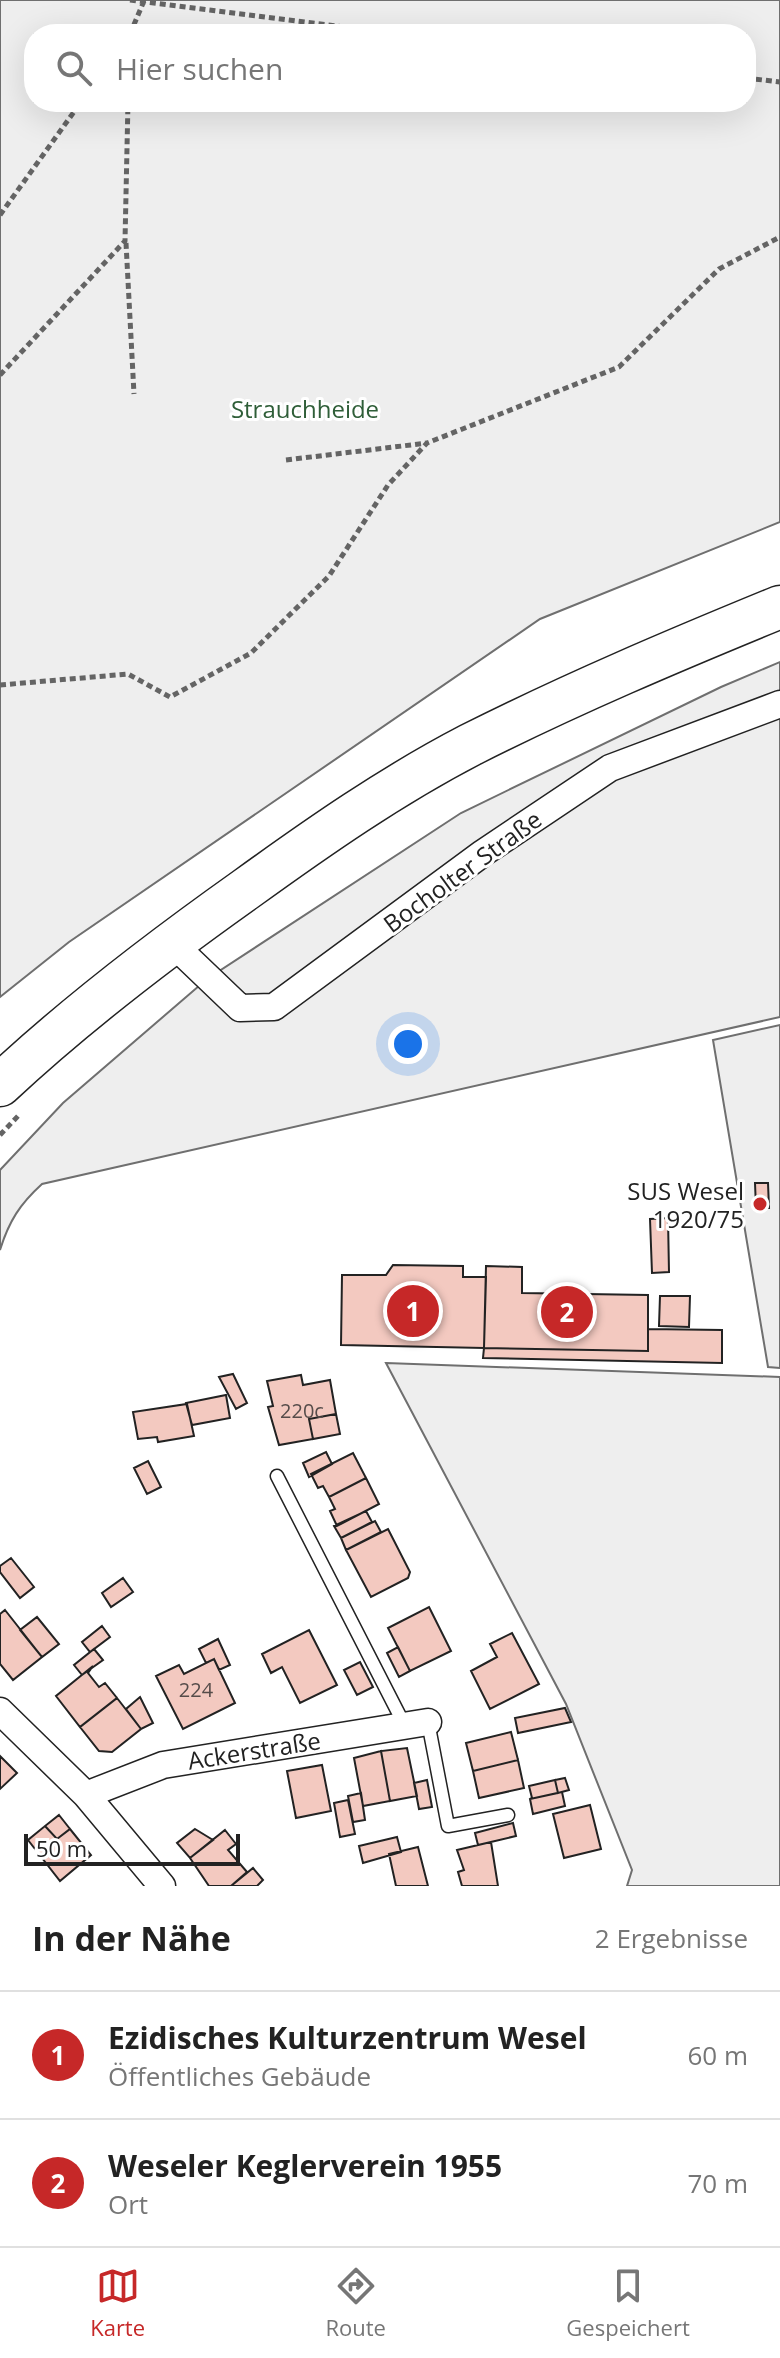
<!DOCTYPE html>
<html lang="de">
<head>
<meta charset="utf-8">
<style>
  :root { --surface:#fff; --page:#f2f2f2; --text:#222; --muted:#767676; --line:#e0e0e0; --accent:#c62828 }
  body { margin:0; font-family:"Open Sans",sans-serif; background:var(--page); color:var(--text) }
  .scale { position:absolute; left:24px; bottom:20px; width:216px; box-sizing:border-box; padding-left:8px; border:4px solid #222; border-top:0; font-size:22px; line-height:28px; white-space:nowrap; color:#222; -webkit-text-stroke:6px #fff; paint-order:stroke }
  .you { position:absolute; left:408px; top:1044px; width:28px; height:28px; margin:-20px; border:6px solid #fff; border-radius:50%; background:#1a73e8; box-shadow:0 0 0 12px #1a73e833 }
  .badge { display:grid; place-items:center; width:52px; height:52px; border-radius:50%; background:var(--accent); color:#fff; font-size:26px; font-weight:700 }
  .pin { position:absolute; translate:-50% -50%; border:4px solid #fff; box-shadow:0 2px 8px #0006 }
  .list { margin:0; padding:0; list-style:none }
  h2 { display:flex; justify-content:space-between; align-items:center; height:104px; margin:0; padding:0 32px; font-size:34px }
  h2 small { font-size:26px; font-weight:400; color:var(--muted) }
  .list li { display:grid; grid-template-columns:52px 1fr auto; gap:24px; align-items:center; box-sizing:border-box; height:128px; padding:0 32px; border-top:2px solid var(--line) }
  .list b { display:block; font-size:30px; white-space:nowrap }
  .list p { margin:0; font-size:26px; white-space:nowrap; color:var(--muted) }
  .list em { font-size:26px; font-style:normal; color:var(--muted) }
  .icon { flex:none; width:44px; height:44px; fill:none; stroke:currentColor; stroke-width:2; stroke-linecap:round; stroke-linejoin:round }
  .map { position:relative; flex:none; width:780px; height:1886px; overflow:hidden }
  .search { position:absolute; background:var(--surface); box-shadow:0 8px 32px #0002; left:24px; right:24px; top:24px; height:88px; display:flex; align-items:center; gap:20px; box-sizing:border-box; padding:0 28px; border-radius:32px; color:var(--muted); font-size:30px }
  .sheet { height:360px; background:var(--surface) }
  nav { display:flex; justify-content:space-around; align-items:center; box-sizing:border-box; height:112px; border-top:2px solid var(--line); background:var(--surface); font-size:22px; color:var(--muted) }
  nav a { display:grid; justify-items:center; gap:4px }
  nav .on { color:var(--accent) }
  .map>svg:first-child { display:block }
</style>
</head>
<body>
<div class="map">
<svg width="780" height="1886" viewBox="0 0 780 1886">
  <rect width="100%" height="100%" fill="#fff"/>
  <path fill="#eee" stroke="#6f6f6f" stroke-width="2" fill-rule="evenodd" d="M0,0H780V522L540,619L69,942L0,997ZM34,34H746V102H34Z
    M780,662V1017L42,1184C20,1204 9,1221 0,1250V1170L63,1103L207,979L461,813L721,687Z
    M780,1025V1368L768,1367L713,1040Z
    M386,1363L780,1377V1886H627L632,1870L566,1704Z"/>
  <path fill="#f3c9c0" stroke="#222" stroke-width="2" d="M755,1183H768L769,1208H756Z
    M668,1218L669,1272L652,1273L650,1219Z
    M393,1265L463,1266V1277H486L484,1348L341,1345L342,1275H386Z
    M486,1266L522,1267V1293L648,1295V1351L484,1348Z
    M660,1296H690L689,1327L659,1326Z
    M648,1329L722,1330V1363L483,1358L484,1348L648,1351Z
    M233,1374L247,1403L236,1409L219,1377Z
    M301,1375L303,1385L330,1380L336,1414L309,1419L313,1439L279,1445L268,1407L273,1406L267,1381Z
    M226,1395L230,1418L192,1425L186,1403Z
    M187,1404L194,1436L158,1442L157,1437L138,1439L133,1412Z
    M336,1414L340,1434L313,1439L309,1419Z
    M326,1452L332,1464L309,1477L303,1463Z
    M353,1453L366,1478L329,1497L323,1486L318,1488L311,1474Z
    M148,1461L161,1487L147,1494L134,1468Z
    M366,1478L379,1504L337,1526L330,1511L335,1509L329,1497Z
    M366,1511L372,1522L341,1538L334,1526Z
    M375,1521L381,1532L346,1550L341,1538Z
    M388,1529L410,1572L408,1578L371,1597L346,1550Z
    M11,1558L34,1587L20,1598L0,1572V1566Z
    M123,1578L133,1592L111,1607L102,1593Z
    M429,1607L451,1651L410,1671L388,1628Z
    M5,1610L42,1657L13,1680L0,1664V1614Z
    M37,1617L59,1644L42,1657L20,1630Z
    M102,1626L110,1637L90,1652L82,1642Z
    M309,1630L337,1685L300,1703L282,1667L271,1673L262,1654Z
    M512,1633L539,1684L490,1709L471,1671L497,1657L490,1644Z
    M218,1639L230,1665L219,1670L214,1659L206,1663L199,1649Z
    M398,1647L410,1671L399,1677L387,1653Z
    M94,1649L103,1660L82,1675L74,1665Z
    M214,1659L235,1703L183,1729L156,1676L179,1665L184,1674Z
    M360,1662L373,1687L357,1695L344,1670Z
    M93,1666L88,1673L99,1687L105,1683L117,1698L80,1727L56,1696Z
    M140,1697L153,1723L141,1729L126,1709Z
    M117,1698L141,1729L112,1752L99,1751L80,1727Z
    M565,1708L571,1722L518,1733L515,1718Z
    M511,1732L518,1760L473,1771L466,1743Z
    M407,1748L417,1796L390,1801L381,1751Z
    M381,1751L390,1801L363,1806L354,1758Z
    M0,1756L17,1773L0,1789Z
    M518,1760L524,1788L479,1798L473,1771Z
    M322,1765L331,1811L296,1818L287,1771Z
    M565,1778L569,1790L558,1793L555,1780Z
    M427,1780L432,1807L419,1809L414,1783Z
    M555,1780L558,1793L530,1799L532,1798L529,1786Z
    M562,1792L565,1806L533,1814L530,1799Z
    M361,1793L365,1820L353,1822L348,1796Z
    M348,1800L355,1834L340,1837L334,1803Z
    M590,1805L601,1849L564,1858L553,1814Z
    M59,1815L70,1829L57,1839L45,1826Z
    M513,1823L516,1836L478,1845L475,1833Z
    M45,1826L57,1839L70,1829L91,1855L60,1881L28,1840Z
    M195,1829L213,1840L190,1858L177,1843Z
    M225,1830L236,1844L228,1850L247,1872L231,1886H209L190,1858Z
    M397,1837L401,1852L363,1863L359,1846Z
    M491,1842L498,1886H462L458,1872L464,1870L457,1850Z
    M418,1847L428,1886H396L389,1854Z
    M253,1868L263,1880L257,1886H231Z"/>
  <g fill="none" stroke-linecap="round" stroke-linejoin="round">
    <g stroke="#222" stroke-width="15">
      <path id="service" d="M277,1476L405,1726
        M428,1722L448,1826L508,1815"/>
    </g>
    <g stroke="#222" stroke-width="29">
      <path id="minor" d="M171,942L240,1008L274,1007L483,853L610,768L780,704
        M0,1711L86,1795L162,1886
        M86,1795L163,1765L428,1722"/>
    </g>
    <g stroke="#222" stroke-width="45">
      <path id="primary" d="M0,1085C77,1013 160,950 246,889C318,837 391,786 470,745C571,694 675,650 780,607"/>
    </g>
    <path stroke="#646464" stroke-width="5" stroke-dasharray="6 4" stroke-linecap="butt" d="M130,0L399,34
      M130,34L144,1
      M746,78L780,82
      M0,215L81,102
      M126,243L134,394
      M0,375L125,241L128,102
      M286,460L427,443
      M0,685L128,674L170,697L251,653L329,576L388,485L427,443L619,367L719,269L780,237
      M0,1135L19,1115"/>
    <use href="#service" stroke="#fff" stroke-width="12"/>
    <use href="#minor" stroke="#fff" stroke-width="26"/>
    <use href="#primary" stroke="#fff" stroke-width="42"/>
  </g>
  <circle fill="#c62828" stroke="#fff" stroke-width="3" cx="760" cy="1204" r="8"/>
  <g text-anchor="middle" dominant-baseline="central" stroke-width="6" stroke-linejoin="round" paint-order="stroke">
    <g font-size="20" fill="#564c4a">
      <text x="302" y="1410">220c</text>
      <text x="196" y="1689">224</text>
    </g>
    <g font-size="24" fill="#2f5e38" stroke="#fff">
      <text x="305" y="408">Strauchheide</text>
    </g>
    <g font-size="24" fill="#222" stroke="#fff">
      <text transform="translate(462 871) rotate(-36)">Bocholter Straße</text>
      <text transform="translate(254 1750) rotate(-9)">Ackerstraße</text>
    </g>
    <g font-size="24" fill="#222" stroke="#fff" text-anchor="end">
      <text x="744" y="1190">SUS Wesel<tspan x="744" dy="28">1920/75</tspan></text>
    </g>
  </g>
</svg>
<div class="scale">50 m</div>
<div class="you"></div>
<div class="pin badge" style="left:413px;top:1311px">1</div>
<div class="pin badge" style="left:567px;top:1312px">2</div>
<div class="search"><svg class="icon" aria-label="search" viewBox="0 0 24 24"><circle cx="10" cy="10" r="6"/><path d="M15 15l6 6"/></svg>Hier suchen</div>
</div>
<section class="sheet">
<h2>In der Nähe<small>2 Ergebnisse</small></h2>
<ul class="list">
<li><span class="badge">1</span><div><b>Ezidisches Kulturzentrum Wesel</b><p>Öffentliches Gebäude</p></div><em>60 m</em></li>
<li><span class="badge">2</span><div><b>Weseler Keglerverein 1955</b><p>Ort</p></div><em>70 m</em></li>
</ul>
</section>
<nav>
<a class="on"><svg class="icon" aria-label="map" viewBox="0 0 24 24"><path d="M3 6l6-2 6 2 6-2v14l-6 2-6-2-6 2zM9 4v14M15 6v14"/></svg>Karte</a>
<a><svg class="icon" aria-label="directions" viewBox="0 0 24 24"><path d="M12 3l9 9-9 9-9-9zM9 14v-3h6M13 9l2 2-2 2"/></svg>Route</a>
<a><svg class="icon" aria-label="saved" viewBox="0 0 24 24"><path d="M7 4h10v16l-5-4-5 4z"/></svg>Gespeichert</a>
</nav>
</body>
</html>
